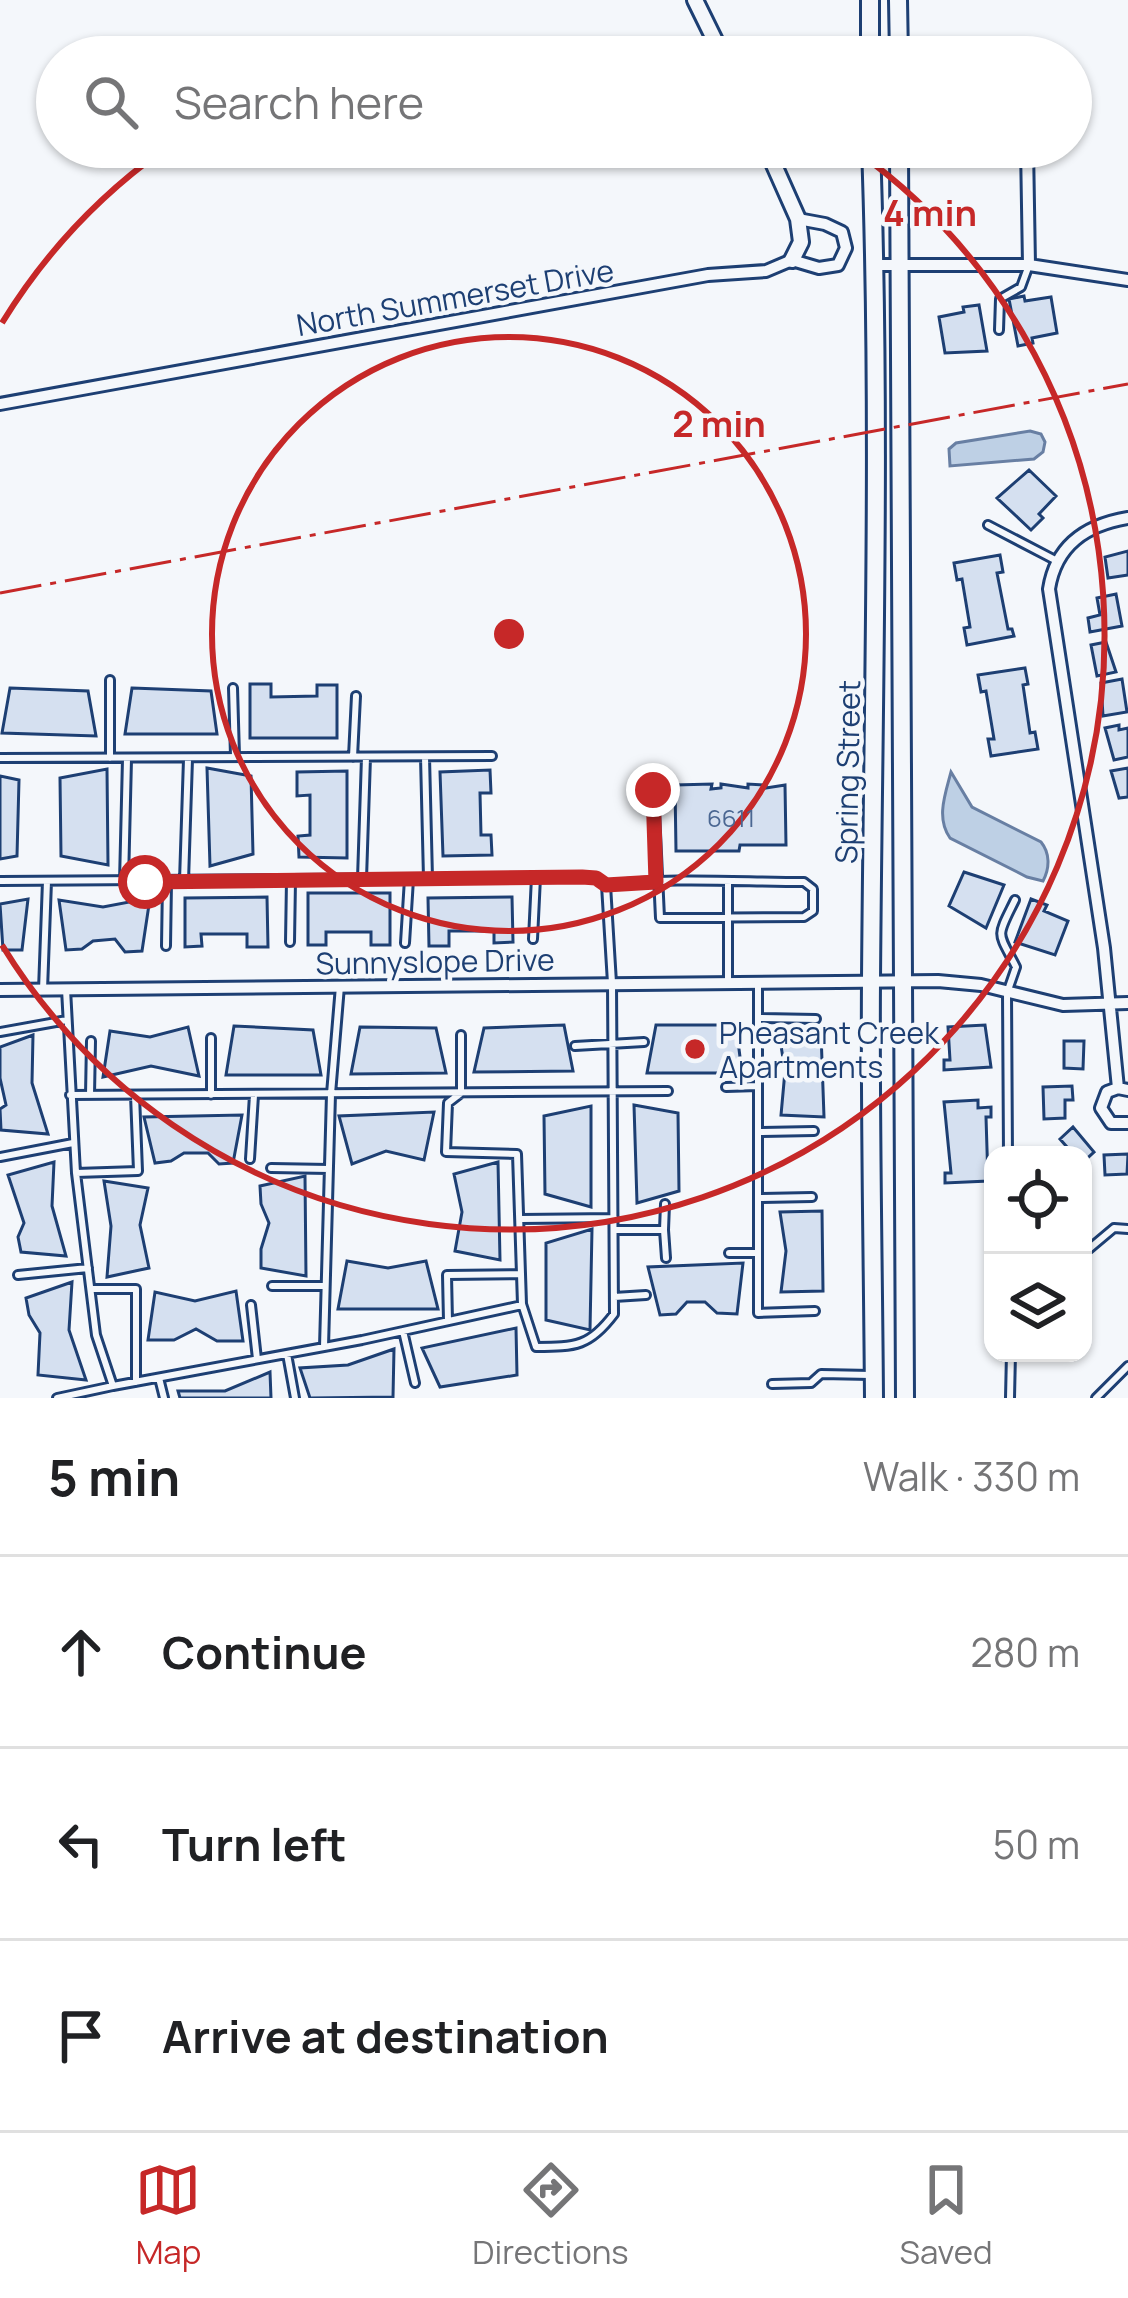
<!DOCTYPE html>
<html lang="en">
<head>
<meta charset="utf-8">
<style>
  :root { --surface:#fff; --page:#f2f2f2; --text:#202124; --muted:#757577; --line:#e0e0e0; --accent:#c62828 }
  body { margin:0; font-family:Manrope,sans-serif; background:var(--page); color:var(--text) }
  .controls { position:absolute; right:36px; bottom:36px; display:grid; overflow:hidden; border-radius:24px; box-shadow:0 3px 9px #0004 }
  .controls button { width:108px; height:108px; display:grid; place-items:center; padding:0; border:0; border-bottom:3px solid var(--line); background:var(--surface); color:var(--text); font:60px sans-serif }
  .stop { position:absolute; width:36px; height:36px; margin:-27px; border:9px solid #c62828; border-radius:50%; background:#fff }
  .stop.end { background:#c62828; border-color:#fff; box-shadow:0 3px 12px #0008 }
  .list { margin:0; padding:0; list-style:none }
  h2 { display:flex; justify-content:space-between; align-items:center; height:156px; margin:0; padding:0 48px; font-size:51px }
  h2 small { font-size:39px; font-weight:400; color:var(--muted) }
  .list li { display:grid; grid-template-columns:78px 1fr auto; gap:36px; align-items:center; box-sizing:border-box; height:192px; padding:0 48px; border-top:3px solid var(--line) }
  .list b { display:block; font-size:45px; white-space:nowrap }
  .list em { font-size:39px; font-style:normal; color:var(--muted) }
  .icon { flex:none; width:66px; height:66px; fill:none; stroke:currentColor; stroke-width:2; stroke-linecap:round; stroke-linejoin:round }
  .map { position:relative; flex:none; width:1128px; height:1398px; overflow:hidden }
  .search { position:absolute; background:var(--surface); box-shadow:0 3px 9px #0004; left:36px; right:36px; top:36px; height:132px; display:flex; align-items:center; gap:30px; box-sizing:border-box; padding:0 42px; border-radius:66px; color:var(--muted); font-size:45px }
  .sheet { height:732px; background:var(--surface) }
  nav { display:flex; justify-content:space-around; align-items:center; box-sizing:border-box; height:168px; border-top:3px solid var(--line); background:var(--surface); font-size:33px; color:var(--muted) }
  nav a { display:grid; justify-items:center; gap:6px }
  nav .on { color:var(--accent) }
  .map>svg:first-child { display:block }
</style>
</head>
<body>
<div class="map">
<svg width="1128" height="1398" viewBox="0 0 1128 1398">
  <rect width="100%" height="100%" fill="#f4f7fb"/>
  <path fill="#bed0e5" stroke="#687fa3" stroke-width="3" d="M1030,431L1041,434L1045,442L1043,452L1034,459L950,466L949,449L956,443Z
    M951,772L972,807L1041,842C1050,853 1050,868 1043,881L1027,877L950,838C936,818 945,795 951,772Z"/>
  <path fill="#d5e0f0" stroke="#1d3f73" stroke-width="3" d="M1024,296L1025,301L1051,297L1057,333L1032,338L1033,343L1018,346L1009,299Z
    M979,305L987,351L945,353L939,317L964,312L963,307Z
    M1029,470L1056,496L1039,514L1043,518L1031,530L997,498Z
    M1128,551V575L1108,578L1105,557Z
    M1000,555L1003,572L997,573L1008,629H1012L1014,636L967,645L964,628L970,627L962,579L957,580L954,563Z
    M1116,594L1122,626L1090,632L1088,618L1100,615L1097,598Z
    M1106,642L1116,672L1097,676L1091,645Z
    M1025,668L1028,684L1023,685L1030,733L1035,732L1038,749L991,756L988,739H994L986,691L981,692L978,675Z
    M1122,679L1127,712L1103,716L1101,683Z
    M250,684H271V697L317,696V685H337V738H250Z
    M10,688L88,691L96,736L2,733Z
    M132,688L211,691L217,734H125Z
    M1119,725V730L1128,728V757L1114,760L1105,728Z
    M207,768L251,776L253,854L210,866Z
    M1128,768V797L1119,798L1111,771Z
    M107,769L108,865L61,856L60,778Z
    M490,770L491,793H480L481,835H491L492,855L443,856L440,772Z
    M347,771V858L299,857L298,836L310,835V795L297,796V772Z
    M0,776L19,780L17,856L0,859Z
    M712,784L711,789L721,788V784L748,788V784L766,785V788L785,785L786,845H740L739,851H676L675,785Z
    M964,872L1004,885L986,928L949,906Z
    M308,893H390V945H371V932H326V945H308Z
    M267,897L268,947H247V934H201L202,946L185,947V898Z
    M512,897L513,942L494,943V931H449V946H429L428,898Z
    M150,898L142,951L125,952L115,939L93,941L82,949L66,950L59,900L103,907Z
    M28,899L22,950H3L0,904Z
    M1031,899L1047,905L1044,911L1068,921L1055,955L1015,942Z
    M564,1025L573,1071L474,1072L484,1028Z
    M656,1025H736L742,1073H647Z
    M985,1025L991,1067L944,1070V1060H950L948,1027Z
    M234,1026L313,1030L321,1075H226Z
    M188,1027L199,1076L151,1066L103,1077L110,1031L150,1037Z
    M360,1027L436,1028L446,1073L351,1074Z
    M779,1033H821L824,1117L781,1115L785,1071Z
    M33,1035L32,1083L48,1134L1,1130L0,1109L6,1105L0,1078V1047Z
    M1064,1041H1084L1083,1069L1064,1068Z
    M1072,1086L1073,1100H1065V1118L1044,1119L1043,1087Z
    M978,1100V1108L991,1107V1117H986L988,1181L945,1183V1173H951L944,1102Z
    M634,1105L678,1113L679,1191L637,1203Z
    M591,1106V1207L545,1194L544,1116Z
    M434,1112L424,1160L386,1151L352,1164L339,1116Z
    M242,1115L233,1163L219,1164L208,1153H184L171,1161L155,1163L144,1117Z
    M1073,1127L1094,1152L1083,1162V1155H1074L1060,1139Z
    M1128,1154L1127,1174L1105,1175L1104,1155Z
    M54,1162L52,1206L66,1256L21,1252L18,1237L24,1223L8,1175Z
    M498,1162L500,1260L455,1251L462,1212L454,1174Z
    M305,1176L306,1276L261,1268V1249L269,1223L261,1204L260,1186Z
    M104,1181L148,1188L140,1225L149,1268L107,1277L111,1226Z
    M822,1211L823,1291L781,1292L786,1251L780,1212Z
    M592,1229L590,1330L546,1320V1243Z
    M347,1261L388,1268L426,1261L438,1309H338Z
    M743,1263L737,1314L717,1313L705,1302H687L676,1314L660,1315L648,1267Z
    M72,1282L69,1330L86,1380L38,1375L40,1333L29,1315L26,1298Z
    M236,1291L243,1341H217L196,1329L174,1340H148L155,1292L195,1301Z
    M516,1328L517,1375L440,1387L422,1348Z
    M394,1349L393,1397L310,1398L300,1368L348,1365Z
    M270,1372L271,1398H180L178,1391H225Z"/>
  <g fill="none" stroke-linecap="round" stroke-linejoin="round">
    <g stroke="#1d3f73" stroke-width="12">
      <path id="service" d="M999,330L1000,299L1021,287L1029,265
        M988,525L1057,561
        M233,688L235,756
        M353,757L356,696
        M425,757L428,878
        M0,758L492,756
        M110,758V680
        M362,879L366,757
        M0,881L582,877L596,878L606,885L612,983L614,1314C590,1346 576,1347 536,1347L522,1304L517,1154L446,1152L448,1103L461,1093V1035
        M184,881L188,759
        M124,882L127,759
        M606,885C671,877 739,882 804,882L813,889V911L804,917L660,918L654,790
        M533,939L536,877
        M290,942L291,880
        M405,943L409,879
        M166,946L167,882
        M728,980V882
        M758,982V1313L815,1311
        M66,989L76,1173L96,1335L113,1386L362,1340L522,1305
        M43,990L47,881
        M760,1018L816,1019
        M0,1032L67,1020
        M211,1038V1095
        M575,1046L644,1042
        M726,1087L758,1086
        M70,1095L668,1091
        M90,1095L91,1041
        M758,1132L814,1131
        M1008,1155L1007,993L1016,967C997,930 996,939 1015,900
        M0,1157L73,1143
        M250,1159L254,1095
        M271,1168L329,1169
        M76,1173L138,1171L135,1095
        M758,1198L812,1197
        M521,1219L614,1218
        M614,1230H664L665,1204
        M664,1230L666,1258
        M729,1253H758
        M1083,1254L1114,1228L1128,1229
        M18,1275L88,1268
        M272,1286H325
        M91,1289H136V1382
        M614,1297L646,1295
        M251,1305L257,1359
        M448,1321L447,1275L520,1274
        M403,1331L415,1383
        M324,1347L331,1094L340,986
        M287,1354L295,1398
        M159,1378L164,1398
        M772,1384L811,1383L821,1374L871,1375
        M57,1398L113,1386
        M1010,1398L1011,1353
        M1096,1398L1128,1366"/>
    </g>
    <g stroke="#1d3f73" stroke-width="16">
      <path id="minor" d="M1027,147L1029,265
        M875,265H1029L1128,280
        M0,404L708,275L766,271L792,260L819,268L838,265L846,248L842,232L825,224L798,219
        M0,990L938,981L981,985L1063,1005L1128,1003
        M1118,1088L1104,948L1049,589C1056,545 1086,525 1128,518
        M1128,1090L1118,1088L1107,1092L1101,1108L1111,1123H1128"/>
    </g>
    <g stroke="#1d3f73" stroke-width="20">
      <path id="tertiary" d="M695,0L723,57
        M766,147L798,219L801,242L792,260"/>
    </g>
    <g stroke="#1d3f73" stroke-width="22">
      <path id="secondary" d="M870,0V57
        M898,0L899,57
        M871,147C881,425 873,703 871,981C870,1120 873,1259 874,1398
        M899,147L905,1398"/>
    </g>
    <use href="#service" stroke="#f4f7fb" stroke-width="6"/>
    <use href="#minor" stroke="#f4f7fb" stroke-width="10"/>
    <use href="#tertiary" stroke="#f4f7fb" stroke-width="14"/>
    <use href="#secondary" stroke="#f4f7fb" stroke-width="16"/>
    <path stroke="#c62828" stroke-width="3" stroke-dasharray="42 9 6 9" stroke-linecap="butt" d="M0,593L1128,384"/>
  </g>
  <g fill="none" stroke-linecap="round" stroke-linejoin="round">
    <path stroke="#c62828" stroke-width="15" d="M145,882L582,877L596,878L606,885L656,882L653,790"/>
  </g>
  <g fill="none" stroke="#c62828" stroke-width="6">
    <circle cx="509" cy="634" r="297"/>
    <path d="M2 323A595 595 0 0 1 163 150M365 57A595 595 0 0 1 653 57M855 150A595 595 0 1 1 2 945"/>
  </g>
  <circle fill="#c62828" stroke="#f4f7fb" stroke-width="4.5" cx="695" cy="1049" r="12"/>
  <g text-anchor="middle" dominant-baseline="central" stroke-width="9" stroke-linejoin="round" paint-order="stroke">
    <g font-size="24" fill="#4b6792">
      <text x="731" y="817">6611</text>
    </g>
    <g font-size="30" fill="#1d3f73" stroke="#f4f7fb">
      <text transform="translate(455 297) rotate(-10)">North Summerset Drive</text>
      <text transform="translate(847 772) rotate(-89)">Spring Street</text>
      <text transform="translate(435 961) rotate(-1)">Sunnyslope Drive</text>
    </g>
    <g font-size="30" fill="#1d3f73" stroke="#f4f7fb" text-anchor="start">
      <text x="719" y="1032">Pheasant Creek<tspan x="719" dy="34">Apartments</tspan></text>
    </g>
  </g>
  <circle cx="509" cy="634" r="18" fill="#c62828" stroke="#f4f7fb" stroke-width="6"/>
  <g font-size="36" text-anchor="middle" font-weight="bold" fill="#c62828" stroke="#f4f7fb" stroke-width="9" stroke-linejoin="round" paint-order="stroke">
    <text x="930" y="226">4 min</text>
    <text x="719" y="437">2 min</text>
  </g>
</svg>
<div class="controls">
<button><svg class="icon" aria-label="locate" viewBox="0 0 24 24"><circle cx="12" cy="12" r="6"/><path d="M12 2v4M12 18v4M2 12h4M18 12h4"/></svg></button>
<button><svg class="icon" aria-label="layers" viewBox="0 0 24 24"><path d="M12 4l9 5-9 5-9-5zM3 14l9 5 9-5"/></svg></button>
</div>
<div class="stop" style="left:145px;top:882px"></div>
<div class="stop end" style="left:653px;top:790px"></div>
<div class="search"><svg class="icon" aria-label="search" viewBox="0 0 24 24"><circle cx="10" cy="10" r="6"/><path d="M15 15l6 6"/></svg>Search here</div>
</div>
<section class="sheet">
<h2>5 min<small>Walk · 330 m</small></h2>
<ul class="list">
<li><svg class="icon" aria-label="ahead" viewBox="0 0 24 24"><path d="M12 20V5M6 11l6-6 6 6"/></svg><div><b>Continue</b></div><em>280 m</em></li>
<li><svg class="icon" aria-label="left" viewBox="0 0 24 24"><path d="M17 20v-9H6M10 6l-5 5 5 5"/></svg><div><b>Turn left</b></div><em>50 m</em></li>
<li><svg class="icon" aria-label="arrive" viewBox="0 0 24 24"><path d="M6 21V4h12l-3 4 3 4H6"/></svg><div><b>Arrive at destination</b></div></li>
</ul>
</section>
<nav>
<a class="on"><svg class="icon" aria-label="map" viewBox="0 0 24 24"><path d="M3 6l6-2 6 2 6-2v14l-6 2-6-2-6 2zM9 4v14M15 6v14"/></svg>Map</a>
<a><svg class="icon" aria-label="directions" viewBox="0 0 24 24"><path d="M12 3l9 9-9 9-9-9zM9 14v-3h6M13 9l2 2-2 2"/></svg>Directions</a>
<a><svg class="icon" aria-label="saved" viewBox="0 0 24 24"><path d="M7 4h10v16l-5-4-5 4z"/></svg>Saved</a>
</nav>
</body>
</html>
